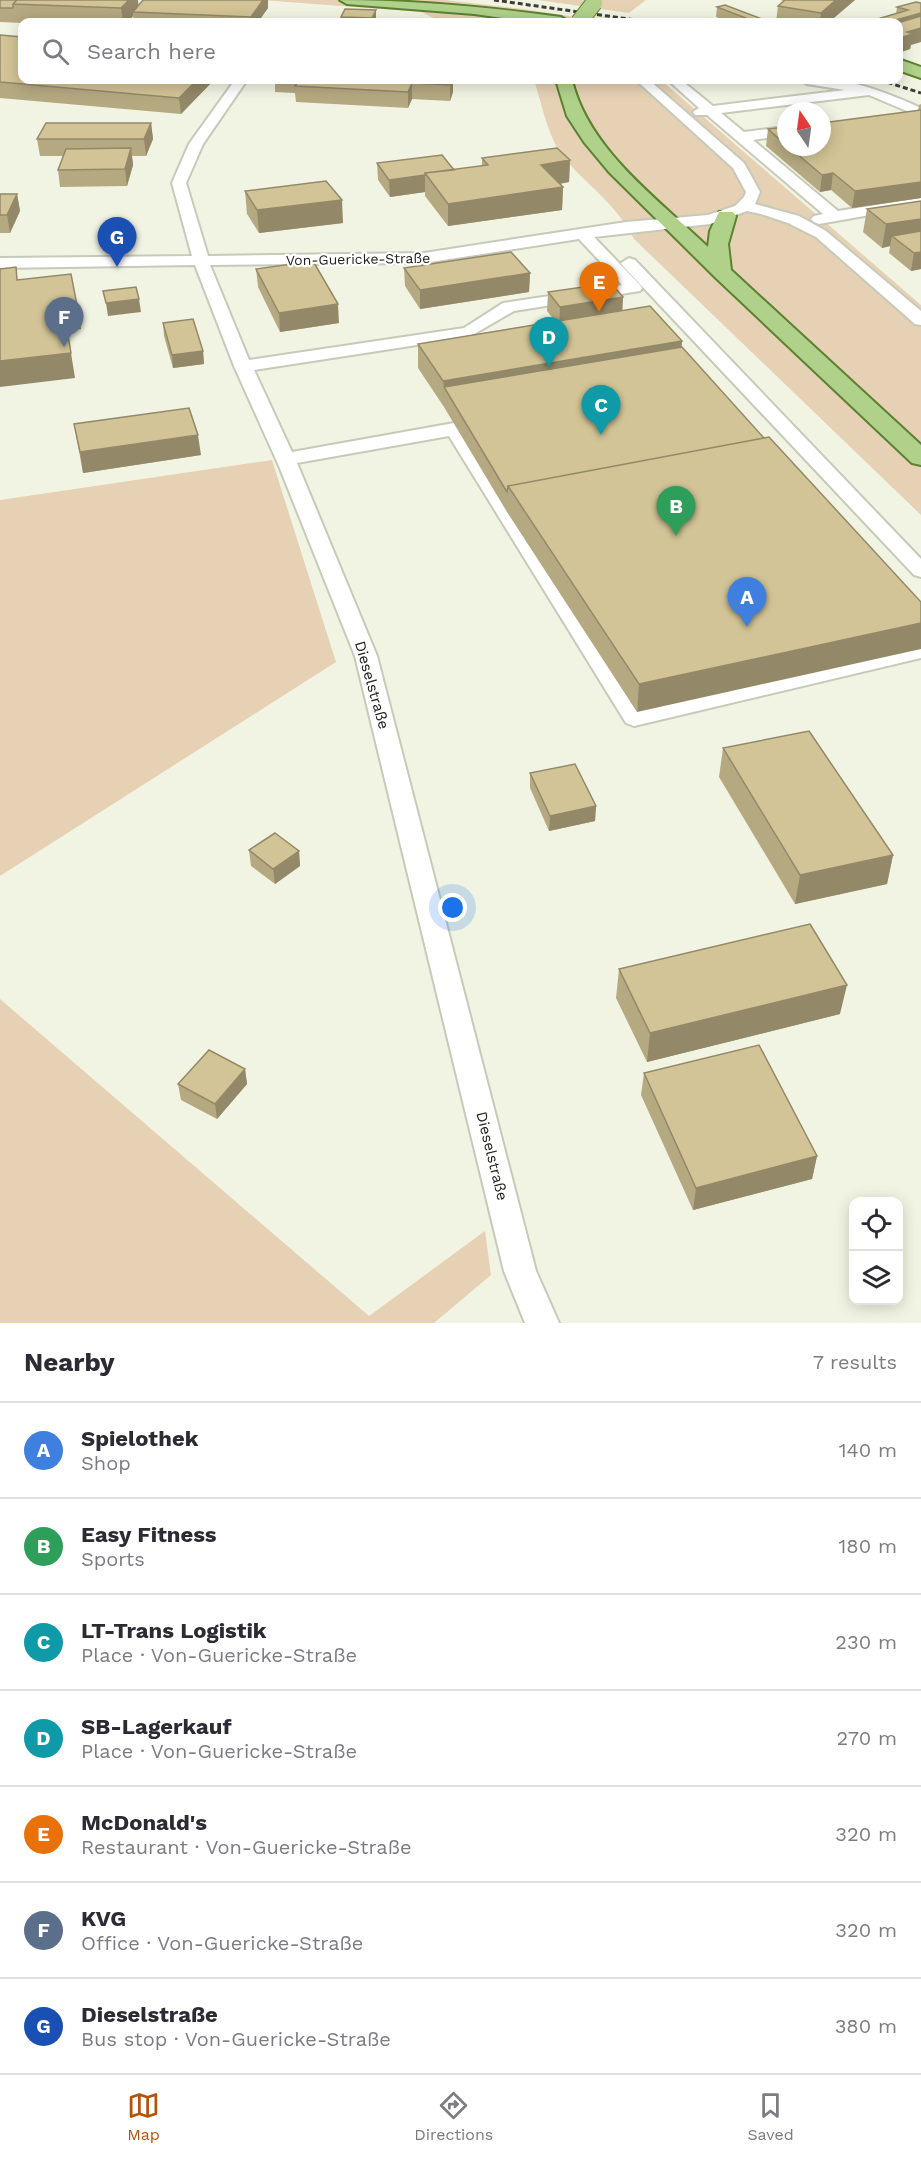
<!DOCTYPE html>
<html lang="en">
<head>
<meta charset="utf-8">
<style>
  :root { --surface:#fff; --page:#f7f7f7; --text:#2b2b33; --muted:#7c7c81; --line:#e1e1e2; --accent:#b45309 }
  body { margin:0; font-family:"Work Sans",sans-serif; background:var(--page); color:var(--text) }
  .controls { position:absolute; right:18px; bottom:18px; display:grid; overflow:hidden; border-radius:12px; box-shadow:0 3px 15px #0003 }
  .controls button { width:54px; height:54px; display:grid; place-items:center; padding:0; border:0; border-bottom:2px solid var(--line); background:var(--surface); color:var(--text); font:30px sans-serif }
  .compass { position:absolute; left:777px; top:102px; width:54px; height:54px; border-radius:50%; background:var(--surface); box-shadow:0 3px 15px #0003; rotate:347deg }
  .you { position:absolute; left:453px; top:908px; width:21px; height:21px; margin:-15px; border:4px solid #fff; border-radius:50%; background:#1a73e8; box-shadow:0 0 0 9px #1a73e833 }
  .badge { display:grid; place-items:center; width:39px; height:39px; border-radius:50%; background:var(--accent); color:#fff; font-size:20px; font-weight:700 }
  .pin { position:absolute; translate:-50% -50px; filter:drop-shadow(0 2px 3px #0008) }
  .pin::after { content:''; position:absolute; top:32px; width:21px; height:18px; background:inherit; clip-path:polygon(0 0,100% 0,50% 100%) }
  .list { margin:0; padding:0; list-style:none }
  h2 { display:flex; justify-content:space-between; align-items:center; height:78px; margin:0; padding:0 24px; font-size:26px }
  h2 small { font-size:20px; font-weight:400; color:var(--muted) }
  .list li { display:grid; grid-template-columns:39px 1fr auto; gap:18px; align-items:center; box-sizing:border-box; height:96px; padding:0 24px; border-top:2px solid var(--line) }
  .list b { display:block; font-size:22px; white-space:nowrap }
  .list p { margin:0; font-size:20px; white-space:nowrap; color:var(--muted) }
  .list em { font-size:20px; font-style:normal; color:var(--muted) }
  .icon { flex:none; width:33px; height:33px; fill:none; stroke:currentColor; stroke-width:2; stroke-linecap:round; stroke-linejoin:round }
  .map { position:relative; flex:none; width:921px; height:1323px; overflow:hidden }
  .search { position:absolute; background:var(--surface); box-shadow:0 3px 15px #0003; left:18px; right:18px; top:18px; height:66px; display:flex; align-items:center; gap:15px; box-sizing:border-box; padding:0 21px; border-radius:12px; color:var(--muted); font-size:22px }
  .sheet { height:750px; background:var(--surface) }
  nav { display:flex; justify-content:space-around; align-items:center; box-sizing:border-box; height:84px; border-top:2px solid var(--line); background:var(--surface); font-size:16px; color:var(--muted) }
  nav a { display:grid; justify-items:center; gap:3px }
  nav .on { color:var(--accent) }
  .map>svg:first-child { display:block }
</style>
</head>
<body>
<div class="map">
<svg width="921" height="1323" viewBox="0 0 921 1323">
  <rect width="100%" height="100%" fill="#f2f4e3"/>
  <path fill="#e6d1b4" d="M261,0H445L523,9L606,22H442L421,12Z
    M538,0H646L629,13Z
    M534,80H661L921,305V515L634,239C617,205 588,186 564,158C548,138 542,104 534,80Z
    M272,460L336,662L0,876V500Z
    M0,999L369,1316L485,1231L491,1275L434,1323H0Z"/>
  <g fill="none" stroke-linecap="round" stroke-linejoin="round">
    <g stroke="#c7c9b9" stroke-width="4">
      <path id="minor" d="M235,80H247L203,144L186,183L208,256L424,253L626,222L708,215L735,206L744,197L746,192L733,168L636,80H649L744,163L760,192L755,204L799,216L826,231L921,311V325L915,324L816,237L788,223L761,214L747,211L710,224L594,237L640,285L642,288L640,291L514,311L469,337L254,370L292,452L454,423L461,425L640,709L921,644V658L634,726L626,723L449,436L297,463L377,656L536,1271L559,1323H525L504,1271L355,656L279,466L234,366L195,265L0,268V258L192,256L172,183L189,144ZM579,239L622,285L503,303L464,328L249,360L210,265L424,263Z
        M668,80H681L713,106L845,90L807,84L801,80C843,75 883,91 921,108V117L869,95L721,113L744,132L786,127V135L753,140L838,211L921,198V206L819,224L814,222L811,219L814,216L823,214L707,115H695L693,112L699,108Z
        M629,258L635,260L921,559V577L914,575L623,266L621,263Z"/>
    </g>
    <g stroke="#5c8131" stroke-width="4">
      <path id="major" d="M340,0C415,0 487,7 561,17L569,22H532L474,14L347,4Z
        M898,59L921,67V78L898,70Z
        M556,80H572C588,149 658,199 708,247L710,231L719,212H733L736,216L728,244L731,270L921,445V465L912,463L715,277L609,172L584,142L567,116Z"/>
    </g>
    <use href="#minor" fill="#fff" fill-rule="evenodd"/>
    <use href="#major" fill="#b0d18a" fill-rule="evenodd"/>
    <path stroke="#3c3d36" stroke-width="3" stroke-dasharray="5 3" stroke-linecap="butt" d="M494,0L650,22
      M880,80L921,93"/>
    <g stroke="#5c8131" stroke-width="18" stroke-linecap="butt">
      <path id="major-bridge" d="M579,22L594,3"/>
    </g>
    <use href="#major-bridge" stroke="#b0d18a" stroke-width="16"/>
  </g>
  <path fill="#b5a981" d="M0,0L139,5L268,8L258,22H134L133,16L128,22L22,23L0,22Z
    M780,0H855L829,22H776L778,6L784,1Z
    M916,2L910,49L901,52L898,51V22H881V18L896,14L897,7Z
    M717,7L770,22H730L716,17Z
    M376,10V20L375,22H341V17Z
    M0,35L22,80H214L181,114L0,98Z
    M275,80H453V92L450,101L412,99L408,108L296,102L295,93L275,92Z
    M921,104V198L852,208L831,190L820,192L766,146L768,129L786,127V147H822L918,110L919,105Z
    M151,123L153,139L146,156H132L133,165L127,186L60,187L58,170L63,156H40L37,139Z
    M482,158L570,160L569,182L560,184L563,187L562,210L448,226L425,196V192L390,197L378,180L377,163L454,170L482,166Z
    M245,191L343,223L259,233L247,214Z
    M0,194H17L20,211L10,233H0Z
    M921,201V269L911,271L889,253L890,246L882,248L863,232L867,209Z
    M404,268L530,273L529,292L420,309L405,286Z
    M256,269L339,323L280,332L258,287Z
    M548,292L623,297L622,310L682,341L637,712L507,512L444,407L418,368V344L555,321L547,311Z
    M163,323L203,351L204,364L173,368L164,336Z
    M74,424L201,455L83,473Z
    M723,748L893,855L887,884L795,904L719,777Z
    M530,773L596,806L595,821L549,831L530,788Z
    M249,850L299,851L300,866L275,884L251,866Z
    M619,969L840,1014L647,1062L616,998Z
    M245,1069L247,1084L217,1119L181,1100L178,1084Z
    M644,1073L817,1156L812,1179L693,1210L641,1095Z"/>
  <path fill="#938969" d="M129,0H138L139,9L133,12V16L128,22H123L121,8Z
    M263,0H268V8L258,22H251V17Z
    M836,0H855L829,22H820L821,13Z
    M376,10V20L375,22H372V18Z
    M921,13V22L891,21Z
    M921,28V42L911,45L910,49L901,52L903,37L907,32Z
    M197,80H214L181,114L179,98Z
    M452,80H453V92L450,101V85Z
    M412,83V99L408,108V92Z
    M151,123L153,139L146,156L144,139Z
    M131,148L133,165L127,186L125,169Z
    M570,160L569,182L540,187L541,165Z
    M833,173L831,190L820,192L822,175Z
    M425,175V192L390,197L389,180Z
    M921,182V198L852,208L855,191Z
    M563,187L562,210L448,226V204Z
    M17,194L20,211L10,233L7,215Z
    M342,200L343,223L259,233L257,210Z
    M921,219V242L892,236L890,246L882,248L886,224Z
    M921,252V269L911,271L914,253Z
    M530,273L529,292L420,309V290Z
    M623,297L622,316L559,326L560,307Z
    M139,299L141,312L108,316L106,303Z
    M338,304L339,323L280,332L279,313Z
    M77,305L81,329L67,331L63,306Z
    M682,341L680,366L444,387L443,381Z
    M203,351L204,364L173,368L172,355Z
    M71,353L75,378L0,387V361Z
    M198,435L201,455L83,473L80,452Z
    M921,623V649L637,712L639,684Z
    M596,806L595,821L549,831L550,816Z
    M299,851L300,866L275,884L273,869Z
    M893,855L887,884L795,904L800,875Z
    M847,985L840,1014L647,1062L650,1033Z
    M245,1069L247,1084L217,1119L215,1104Z
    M817,1156L812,1179L693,1210L696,1188Z"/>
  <path fill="#d2c496" stroke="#938969" stroke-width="1.5" d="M0,0H17L13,4V8H0Z
    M17,0H129L121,8L13,4Z
    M143,0H263L251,17L133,12Z
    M785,0H836L821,13L778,6Z
    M916,2L921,3V13L896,20L892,19L888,20L881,18L908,10L897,7Z
    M725,5L770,22H756L717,7Z
    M345,9L376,10L372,18L341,17Z
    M921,16V28L907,32L913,34L903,37L898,35V22H881L892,19L901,22Z
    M0,35L22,37V80H197L179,98L0,82Z
    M299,80H452L450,85L412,83L408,92L295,86Z
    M921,110V182L855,191L833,173L822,175L789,147H822V123Z
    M46,123H151L144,139H37Z
    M786,127V145L768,129Z
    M131,148L125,169L58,170L66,149Z
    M557,148L570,160L541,165L563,187L448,204L425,173L488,165L482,158Z
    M442,155L454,170L425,173V175L389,180L377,163Z
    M326,181L342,200L257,210L245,191Z
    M0,194H17L7,215H0Z
    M921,201V219L886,224L867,209Z
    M921,231V252L914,253L892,236Z
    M511,252L530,273L420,290L404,268Z
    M313,261L338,304L279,313L256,269Z
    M16,267L17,280L71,274L77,305L63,306L71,353L0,361V269Z
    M611,283L623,297L560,307L548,292Z
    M136,287L139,299L106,303L103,291Z
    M650,306L682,341L443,381L418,344Z
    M193,319L203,351L172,355L163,323Z
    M682,347L764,438L508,486L507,492L444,387Z
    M189,408L198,435L80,452L74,424Z
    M769,437L921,602V623L639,684L508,486Z
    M809,731L893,855L800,875L723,748Z
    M575,764L596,806L550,816L530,773Z
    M275,833L299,851L273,869L249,850Z
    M810,924L847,985L650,1033L619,969Z
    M759,1045L817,1156L696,1188L644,1073Z
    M209,1050L245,1069L215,1104L178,1084Z"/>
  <g text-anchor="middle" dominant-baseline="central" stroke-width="4.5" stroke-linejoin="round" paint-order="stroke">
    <g font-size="14" fill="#22231d" stroke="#fff">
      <text transform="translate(358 259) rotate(-1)">Von-Guericke-Straße</text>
    </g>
    <g font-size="15" fill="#22231d" stroke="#fff">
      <text transform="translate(372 685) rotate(74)">Dieselstraße</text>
      <text transform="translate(492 1156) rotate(76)">Dieselstraße</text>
    </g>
  </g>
</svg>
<div class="controls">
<button><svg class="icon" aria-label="locate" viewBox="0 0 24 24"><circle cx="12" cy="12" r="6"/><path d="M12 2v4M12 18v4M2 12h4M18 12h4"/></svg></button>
<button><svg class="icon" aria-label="layers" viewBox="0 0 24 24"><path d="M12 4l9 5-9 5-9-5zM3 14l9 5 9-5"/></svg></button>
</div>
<svg class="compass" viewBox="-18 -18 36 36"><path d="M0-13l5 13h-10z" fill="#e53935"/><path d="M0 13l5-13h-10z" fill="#7c7c81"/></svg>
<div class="you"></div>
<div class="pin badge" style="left:747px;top:627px;background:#3f7fe0">A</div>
<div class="pin badge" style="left:676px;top:536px;background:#2e9e5b">B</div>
<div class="pin badge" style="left:601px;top:435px;background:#0f9aa8">C</div>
<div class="pin badge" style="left:549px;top:367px;background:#0f9aa8">D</div>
<div class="pin badge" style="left:599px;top:312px;background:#e8710a">E</div>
<div class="pin badge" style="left:64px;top:347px;background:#5c6f8a">F</div>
<div class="pin badge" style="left:117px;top:267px;background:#1a4fb4">G</div>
<div class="search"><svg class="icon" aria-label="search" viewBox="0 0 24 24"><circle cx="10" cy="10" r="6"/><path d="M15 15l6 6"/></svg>Search here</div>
</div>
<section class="sheet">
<h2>Nearby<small>7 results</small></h2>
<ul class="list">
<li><span class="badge" style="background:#3f7fe0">A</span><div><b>Spielothek</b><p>Shop</p></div><em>140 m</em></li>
<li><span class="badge" style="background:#2e9e5b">B</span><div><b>Easy Fitness</b><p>Sports</p></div><em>180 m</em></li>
<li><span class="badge" style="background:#0f9aa8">C</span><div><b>LT-Trans Logistik</b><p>Place · Von-Guericke-Straße</p></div><em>230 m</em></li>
<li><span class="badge" style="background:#0f9aa8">D</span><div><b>SB-Lagerkauf</b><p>Place · Von-Guericke-Straße</p></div><em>270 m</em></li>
<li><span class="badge" style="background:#e8710a">E</span><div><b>McDonald's</b><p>Restaurant · Von-Guericke-Straße</p></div><em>320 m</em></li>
<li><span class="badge" style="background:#5c6f8a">F</span><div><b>KVG</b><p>Office · Von-Guericke-Straße</p></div><em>320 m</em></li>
<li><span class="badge" style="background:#1a4fb4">G</span><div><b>Dieselstraße</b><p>Bus stop · Von-Guericke-Straße</p></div><em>380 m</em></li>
</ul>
</section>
<nav>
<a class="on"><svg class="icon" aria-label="map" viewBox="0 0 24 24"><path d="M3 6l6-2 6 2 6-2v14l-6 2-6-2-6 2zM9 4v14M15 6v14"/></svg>Map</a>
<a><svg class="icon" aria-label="directions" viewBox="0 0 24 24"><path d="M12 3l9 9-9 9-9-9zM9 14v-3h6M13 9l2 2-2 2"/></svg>Directions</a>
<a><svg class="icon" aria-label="saved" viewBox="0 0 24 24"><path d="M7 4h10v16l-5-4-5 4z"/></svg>Saved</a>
</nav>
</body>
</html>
